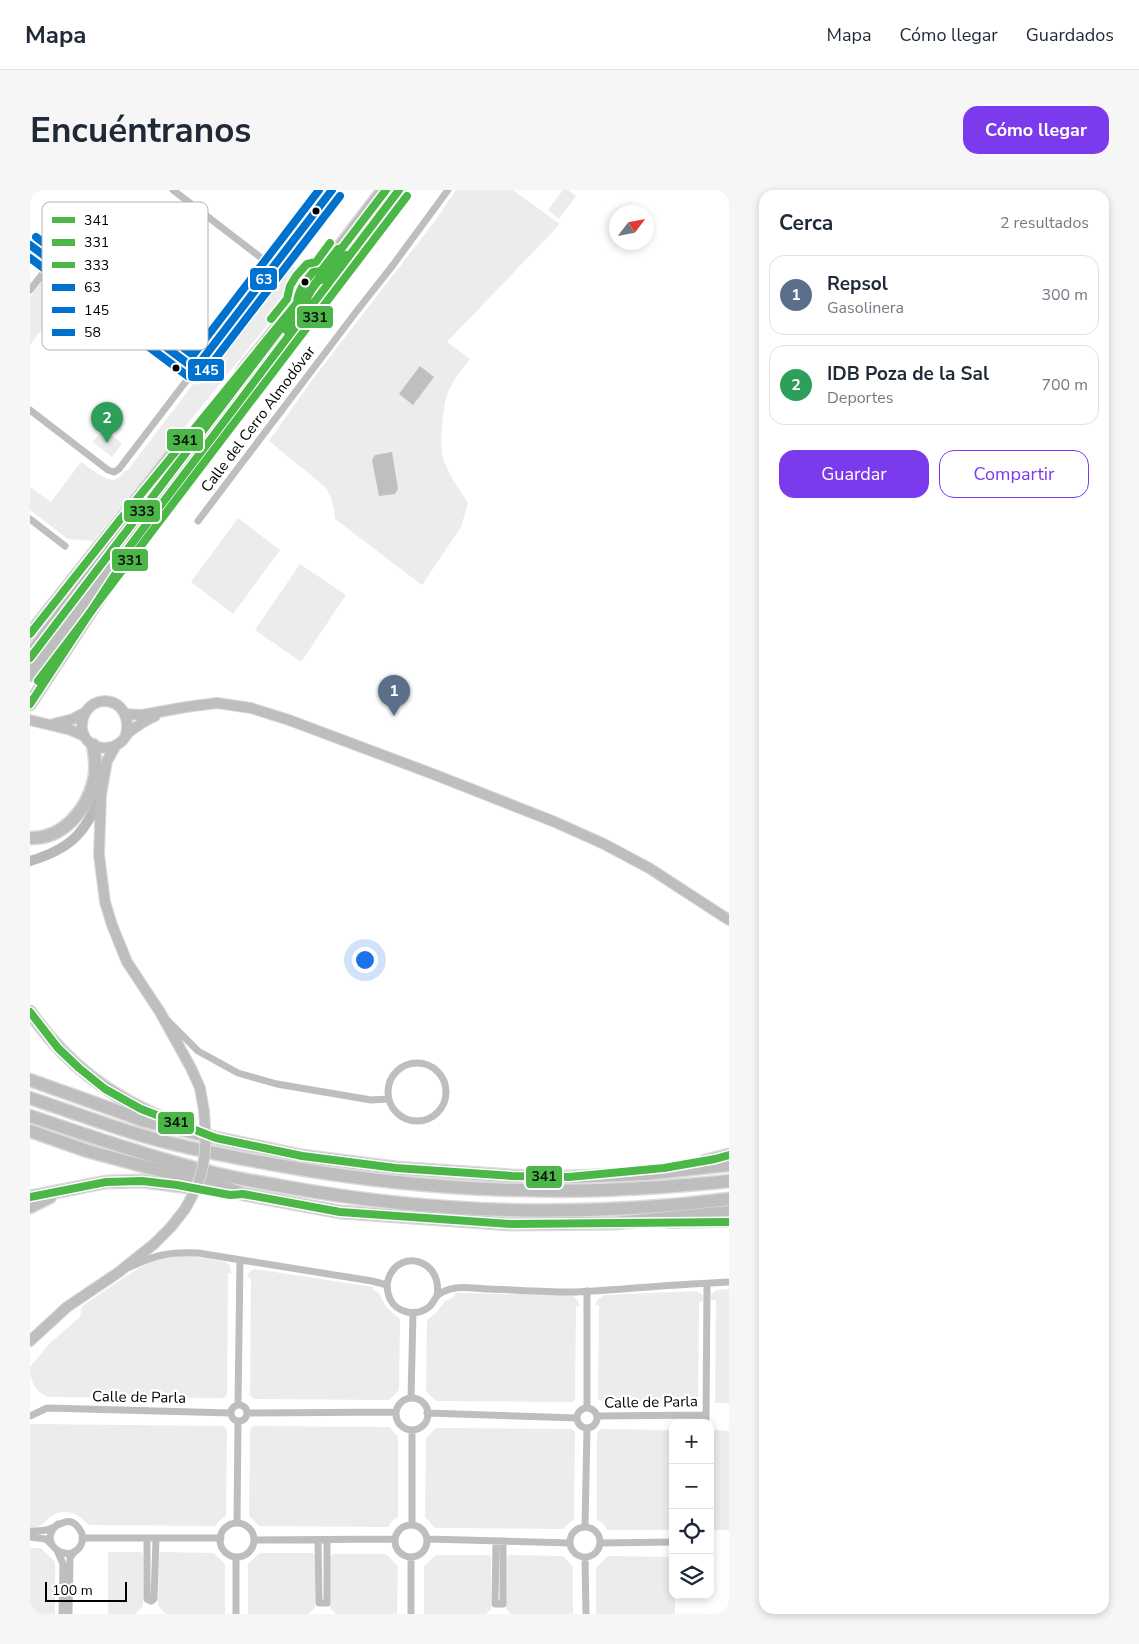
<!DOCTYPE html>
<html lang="es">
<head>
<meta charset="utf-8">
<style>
  :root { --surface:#fff; --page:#f6f6f7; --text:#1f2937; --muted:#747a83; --line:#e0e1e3; --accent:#7c3aed }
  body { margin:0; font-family:"Nunito Sans",sans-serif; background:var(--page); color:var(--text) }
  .controls { position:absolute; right:15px; bottom:15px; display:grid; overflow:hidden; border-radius:10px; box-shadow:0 2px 8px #0003 }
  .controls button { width:45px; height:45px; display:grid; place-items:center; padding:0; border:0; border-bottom:1px solid var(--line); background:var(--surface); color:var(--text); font:25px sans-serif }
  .compass { position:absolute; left:579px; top:15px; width:45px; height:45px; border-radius:50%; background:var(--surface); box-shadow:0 2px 8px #0003; rotate:58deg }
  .scale { position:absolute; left:15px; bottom:12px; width:82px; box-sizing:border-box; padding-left:5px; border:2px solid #000; border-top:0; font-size:14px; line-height:18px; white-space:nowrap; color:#000; -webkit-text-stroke:4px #fff; paint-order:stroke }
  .you { position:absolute; left:334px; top:769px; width:18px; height:18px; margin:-12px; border:4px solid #fff; border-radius:50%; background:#1a73e8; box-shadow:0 0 0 8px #1a73e833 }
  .badge { display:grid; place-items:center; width:32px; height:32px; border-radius:50%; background:var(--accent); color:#fff; font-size:16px; font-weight:700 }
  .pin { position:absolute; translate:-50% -41px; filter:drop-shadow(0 1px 2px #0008) }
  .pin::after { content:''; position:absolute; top:26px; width:18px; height:15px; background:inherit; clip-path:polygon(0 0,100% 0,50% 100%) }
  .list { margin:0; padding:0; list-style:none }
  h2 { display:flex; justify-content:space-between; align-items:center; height:65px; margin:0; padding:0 20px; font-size:21px }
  h2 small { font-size:16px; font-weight:400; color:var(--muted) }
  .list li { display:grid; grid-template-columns:32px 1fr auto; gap:15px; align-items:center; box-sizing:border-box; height:80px; margin:0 10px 10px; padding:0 10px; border:1px solid var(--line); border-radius:15px }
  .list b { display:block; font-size:19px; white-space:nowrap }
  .list p { margin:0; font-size:16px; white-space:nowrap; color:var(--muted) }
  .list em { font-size:16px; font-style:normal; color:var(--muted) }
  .actions { display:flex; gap:10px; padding:15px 20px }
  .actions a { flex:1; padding:11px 0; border:1px solid var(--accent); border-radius:15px; text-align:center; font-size:18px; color:var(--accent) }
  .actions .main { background:var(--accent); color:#fff }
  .icon { flex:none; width:28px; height:28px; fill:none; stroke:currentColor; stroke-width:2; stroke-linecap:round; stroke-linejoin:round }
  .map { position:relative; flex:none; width:699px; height:1424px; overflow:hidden; border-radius:15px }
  header { display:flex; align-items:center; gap:30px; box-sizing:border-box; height:70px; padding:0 25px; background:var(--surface); border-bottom:1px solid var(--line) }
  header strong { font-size:24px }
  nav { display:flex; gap:28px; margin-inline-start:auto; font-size:18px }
  .intro { display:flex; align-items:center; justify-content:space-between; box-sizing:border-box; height:120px; padding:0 30px }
  h1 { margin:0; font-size:35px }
  .button { padding:12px 22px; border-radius:15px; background:var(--accent); color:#fff; font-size:18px; font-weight:700 }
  main { display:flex; gap:30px; padding:0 30px }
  aside { flex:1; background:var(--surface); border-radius:15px; box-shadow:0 2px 8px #0003 }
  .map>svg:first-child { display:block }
</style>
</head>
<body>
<header>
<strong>Mapa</strong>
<nav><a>Mapa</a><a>Cómo llegar</a><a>Guardados</a></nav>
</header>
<div class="intro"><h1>Encuéntranos</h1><a class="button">Cómo llegar</a></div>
<main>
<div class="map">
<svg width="699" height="1424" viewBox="0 0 699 1424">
  <rect width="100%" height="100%" fill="#fff"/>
  <path fill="#ececec" d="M426,0H483L530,34L417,152L440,169C432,180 423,190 418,202C413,215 409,256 413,268C418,284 429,299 438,313L431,337L392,395L305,329C304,315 302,307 294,296L239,251L282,190L405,31Z
    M533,0H538L546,6L529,29L518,20Z
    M257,71L276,87L63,351L38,349L0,320V297L21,312L51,272C59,277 77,293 86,289C90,288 92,284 95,281H97Z
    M19,82L42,99L0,155V107Z
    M73,239L92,253L82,267L63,252Z
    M208,328L250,360L203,424L161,392Z
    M270,374L316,405L271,472L225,440Z
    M139,1066H162L196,1072L200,1076L202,1084L198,1083L197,1205L194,1208L19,1207C5,1202 0,1192 0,1177L19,1154L50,1127L52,1117L55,1114L110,1077L118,1073Z
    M225,1079L343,1097V1100L349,1103L356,1117L370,1129L369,1200L359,1210L224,1209L220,1205L221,1088L217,1087L220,1081Z
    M699,1099V1213H685L686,1110H681V1104L687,1100Z
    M666,1101L672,1104L673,1111L669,1112L668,1213L572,1212L568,1209L569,1115H565L568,1109L575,1105Z
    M425,1103L542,1105L546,1108L550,1116H546L545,1209L542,1212L406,1211L396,1201L397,1130L406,1123L415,1111L424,1107Z
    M0,1234L193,1236L197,1240L196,1326L190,1330L185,1336L58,1335C50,1324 36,1318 23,1325C12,1331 16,1338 0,1337Z
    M223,1236L359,1237L368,1247V1327L362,1331L358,1337L229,1336L219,1326L220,1240Z
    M406,1238L541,1239L545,1242L544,1329L533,1339L405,1338L395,1327L396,1248Z
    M571,1239L643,1240V1340H577L574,1334L567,1330V1243Z
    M684,1240L699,1241V1340H683Z
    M0,1358H11L25,1372V1424H0Z
    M78,1362H111L113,1364V1416L105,1424H78Z
    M131,1362L184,1363L195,1374V1424H136L128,1416L129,1365Z
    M230,1363H283L285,1366V1418L278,1424H218V1374Z
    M303,1364H356L368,1376L367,1424H306L300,1418V1366Z
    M406,1365H459L461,1367V1419L456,1424H394V1376Z
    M479,1365L533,1366L543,1377V1424H481L476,1419L477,1368Z
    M578,1366L643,1367V1405H645V1424H566V1378Z"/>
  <path fill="#bfbfbf" d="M390,176L404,187L383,215L369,204Z
    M362,262L368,299L365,304L349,306L342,270L345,265Z"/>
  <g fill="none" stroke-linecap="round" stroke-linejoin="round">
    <g stroke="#dbdbdb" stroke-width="12">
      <path id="primary" d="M95,524L112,525L156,517L187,513L221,518L259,530L403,584L525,632L574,654L619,678L699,730
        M0,530L41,540L54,546
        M23,534L43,529L54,523
        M96,544C100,529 93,512 75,511C52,511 43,544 63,555C72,560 85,558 92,551C95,548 96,545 99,542C107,536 116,530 125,526
        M86,555L77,571L71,605L69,665L75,712L82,735L97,772L130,822L161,878L170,898L174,921
        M638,1033L699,1032
        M0,1151L37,1117L89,1082L124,1054L141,1037L155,1019"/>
    </g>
    <g stroke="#dbdbdb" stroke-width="15">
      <path id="highway" d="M0,444L152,252
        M0,465L204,198L213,180L267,113L353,0
        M0,485L369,0
        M0,514L74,401
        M0,648C33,649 57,620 64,590C67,578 65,566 63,555
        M0,822C36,874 80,907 139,931
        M0,890L115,931L186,948L272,966L366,978L482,986L539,987L615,984L699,975
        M0,908C36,920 71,933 107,944C153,958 201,967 247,975C374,998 503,1006 631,997C654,995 677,994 699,991
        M0,926C62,947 124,968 188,984C209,989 230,992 251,996C398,1023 551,1028 699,1009
        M0,941L57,961L199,999L213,1004L310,1022L481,1034L585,1033L699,1022
        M675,971L699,965
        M0,1007L76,992L112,991L166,998
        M0,1017L20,1007"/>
    </g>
    <path stroke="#bebebe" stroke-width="7" d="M143,0L243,77
      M0,55L165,179
      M0,100L22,72
      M0,220L78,280L84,282L89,279L302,0
      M0,329L35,356
      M168,331L326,122L363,75L418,0
      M136,829L168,861L208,883L247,894L341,910L359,909
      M358 902a29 29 0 1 1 58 0a29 29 0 1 1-58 0Z
      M100,1077C127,1064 140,1062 168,1063L342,1091L357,1095
      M557,1101V1218
      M407,1106C413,1070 371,1058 359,1087C356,1094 357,1102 360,1109C367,1123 386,1127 399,1117C403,1114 404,1109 408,1105C412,1102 420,1099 425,1098C436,1096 449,1099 460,1099C486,1100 513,1102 539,1102C557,1102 575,1100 593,1099C628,1096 664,1094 699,1092
      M381,1208L383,1123
      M366 1224a16 16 0 1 1 32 0a16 16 0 1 1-32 0Z
      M208,1215L210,1070
      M201 1223a8 8 0 1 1 16 0a8 8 0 1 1-16 0Z
      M547 1228a10 10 0 1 1 20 0a10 10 0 1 1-20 0Z
      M217,1223L366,1222
      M397,1223L547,1228
      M0,1226L17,1218L201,1223
      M567,1226L676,1225
      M676,1233L677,1094
      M382,1240V1335
      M207,1333L208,1231
      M190 1350a17 17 0 1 1 34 0a17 17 0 1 1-34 0Z
      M365 1351a16 16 0 1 1 32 0a16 16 0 1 1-32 0Z
      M540 1352a15 15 0 1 1 30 0a15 15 0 1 1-30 0Z
      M555,1337L557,1238
      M0,1341C5,1341 11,1341 16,1340C28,1338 39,1322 50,1340C53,1344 53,1350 51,1355C39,1377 5,1352 28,1334
      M0,1347L16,1349L22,1355
      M52,1348H191
      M117,1349V1409L121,1411L124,1409L126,1348
      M398,1349L540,1353
      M224,1350L365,1349
      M288,1350L289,1413H297V1350
      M466,1351L465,1414H473V1351
      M570,1353L643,1352
      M27,1360L33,1374L32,1424
      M206,1367V1424
      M555,1368L556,1424
      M39,1424L40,1368L45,1361
      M381,1424V1368"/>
    <path stroke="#b8b8b8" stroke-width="10" d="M0,671C40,659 55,644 71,605"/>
    <use href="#primary" stroke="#bebebe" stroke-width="10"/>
    <use href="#highway" stroke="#bebebe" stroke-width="12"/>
    <g stroke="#dbdbdb" stroke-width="12" stroke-linecap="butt">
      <path id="primary-bridge" d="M155,1019C160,1010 165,1002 168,993C177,970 176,945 174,921"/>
    </g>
    <use href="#primary-bridge" stroke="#bebebe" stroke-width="10"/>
    <g stroke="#fff" stroke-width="11">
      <path id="bus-1" d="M0,444L89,331L267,113C268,100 275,92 283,82L291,81L308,59
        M0,514L92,374L97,360L369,0
        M0,822L28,858L49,878L75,899L111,919L186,948L272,966L366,978L482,986L539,987L634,978L685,969L699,965
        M0,1007L76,992L112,991L147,995L200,1005L213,1004L310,1022L481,1034L699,1032"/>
    </g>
    <g stroke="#fff" stroke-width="11">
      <path id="bus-2" d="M257,141L275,118L278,106L282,99L288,91L298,88L316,65
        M8,491L377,6"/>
    </g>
    <g stroke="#fff" stroke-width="11">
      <path id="bus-3" d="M241,129L257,109L260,96L266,86L277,74L286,72L300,53
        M0,468L356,0"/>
    </g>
    <g stroke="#fff" stroke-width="11">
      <path id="bus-4" d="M0,55L165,179
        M165,179L302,0"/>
    </g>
    <g stroke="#fff" stroke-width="11">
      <path id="bus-5" d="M0,68L159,187L167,189L173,185L310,6"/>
    </g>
    <g stroke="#fff" stroke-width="11">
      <path id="bus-6" d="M6,47L163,165L289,0"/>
    </g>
    <use href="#bus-1" stroke="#4ab747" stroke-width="8"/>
    <use href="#bus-2" stroke="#4ab747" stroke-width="8"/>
    <use href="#bus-3" stroke="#4ab747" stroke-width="8"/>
    <use href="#bus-4" stroke="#0072ce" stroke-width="8"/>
    <use href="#bus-5" stroke="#0072ce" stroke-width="8"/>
    <use href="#bus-6" stroke="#0072ce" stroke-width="8"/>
  </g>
  <g fill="#000" stroke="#fff" stroke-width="2">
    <circle cx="286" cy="21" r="4.5"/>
    <circle cx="275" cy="92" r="4.5"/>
    <circle cx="146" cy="178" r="4.5"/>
  </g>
  <g text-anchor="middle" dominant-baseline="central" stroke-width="5" stroke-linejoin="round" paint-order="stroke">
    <g font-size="15" fill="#000" stroke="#fff">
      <text transform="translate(228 229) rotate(-53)">Calle del Cerro Almodóvar</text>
      <text transform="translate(109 1207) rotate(1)">Calle de Parla</text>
      <text transform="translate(621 1212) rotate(-1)">Calle de Parla</text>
    </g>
  </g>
  <rect x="12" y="12" width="166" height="148" rx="8" fill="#fff" stroke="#b2b2b2" stroke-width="1"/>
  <rect x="22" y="27" width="23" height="6" fill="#4ab747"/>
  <rect x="22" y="49" width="23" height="7" fill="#4ab747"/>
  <rect x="22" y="72" width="23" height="6" fill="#4ab747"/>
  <rect x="22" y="94" width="23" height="7" fill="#0072ce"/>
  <rect x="22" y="117" width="23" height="6" fill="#0072ce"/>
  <rect x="22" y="139" width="23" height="7" fill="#0072ce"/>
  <g font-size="14" fill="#000">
    <text x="54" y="35">341</text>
    <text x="54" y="57">331</text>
    <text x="54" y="80">333</text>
    <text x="54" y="102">63</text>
    <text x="54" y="125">145</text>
    <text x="54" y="147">58</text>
  </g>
  <g stroke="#fff" stroke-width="2">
    <rect x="219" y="77" width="29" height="24" rx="5" fill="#0072ce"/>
    <rect x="266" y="115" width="38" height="24" rx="5" fill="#4ab747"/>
    <rect x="157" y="168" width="38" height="24" rx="5" fill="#0072ce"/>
    <rect x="136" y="238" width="38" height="24" rx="5" fill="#4ab747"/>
    <rect x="93" y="309" width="38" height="24" rx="5" fill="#4ab747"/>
    <rect x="81" y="358" width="38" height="24" rx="5" fill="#4ab747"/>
    <rect x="127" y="921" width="38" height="24" rx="5" fill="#4ab747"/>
    <rect x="495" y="975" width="38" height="24" rx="5" fill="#4ab747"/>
  </g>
  <g font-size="14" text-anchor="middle" font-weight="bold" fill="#fff">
    <text x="234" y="94">63</text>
    <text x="176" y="185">145</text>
  </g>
  <g font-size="14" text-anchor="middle" font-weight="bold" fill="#111">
    <text x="285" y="132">331</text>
    <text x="155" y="255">341</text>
    <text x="112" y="326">333</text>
    <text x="100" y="375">331</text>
    <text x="146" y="937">341</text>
    <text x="514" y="991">341</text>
  </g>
</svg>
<div class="controls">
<button>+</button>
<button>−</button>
<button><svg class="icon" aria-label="locate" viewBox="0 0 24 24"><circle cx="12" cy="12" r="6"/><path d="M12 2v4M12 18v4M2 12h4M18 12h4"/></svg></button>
<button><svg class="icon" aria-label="layers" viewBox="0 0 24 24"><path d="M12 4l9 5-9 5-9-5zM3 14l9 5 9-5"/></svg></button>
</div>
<svg class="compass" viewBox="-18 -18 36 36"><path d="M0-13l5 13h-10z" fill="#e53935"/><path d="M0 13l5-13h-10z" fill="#747a83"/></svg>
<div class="scale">100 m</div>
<div class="you"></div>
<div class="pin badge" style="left:364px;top:526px;background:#5c6f8a">1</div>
<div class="pin badge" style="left:77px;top:253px;background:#2e9e5b">2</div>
</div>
<aside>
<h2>Cerca<small>2 resultados</small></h2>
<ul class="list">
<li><span class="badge" style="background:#5c6f8a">1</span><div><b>Repsol</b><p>Gasolinera</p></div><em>300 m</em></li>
<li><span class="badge" style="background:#2e9e5b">2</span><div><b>IDB Poza de la Sal</b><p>Deportes</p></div><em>700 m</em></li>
</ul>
<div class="actions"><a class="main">Guardar</a><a>Compartir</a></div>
</aside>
</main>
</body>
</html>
